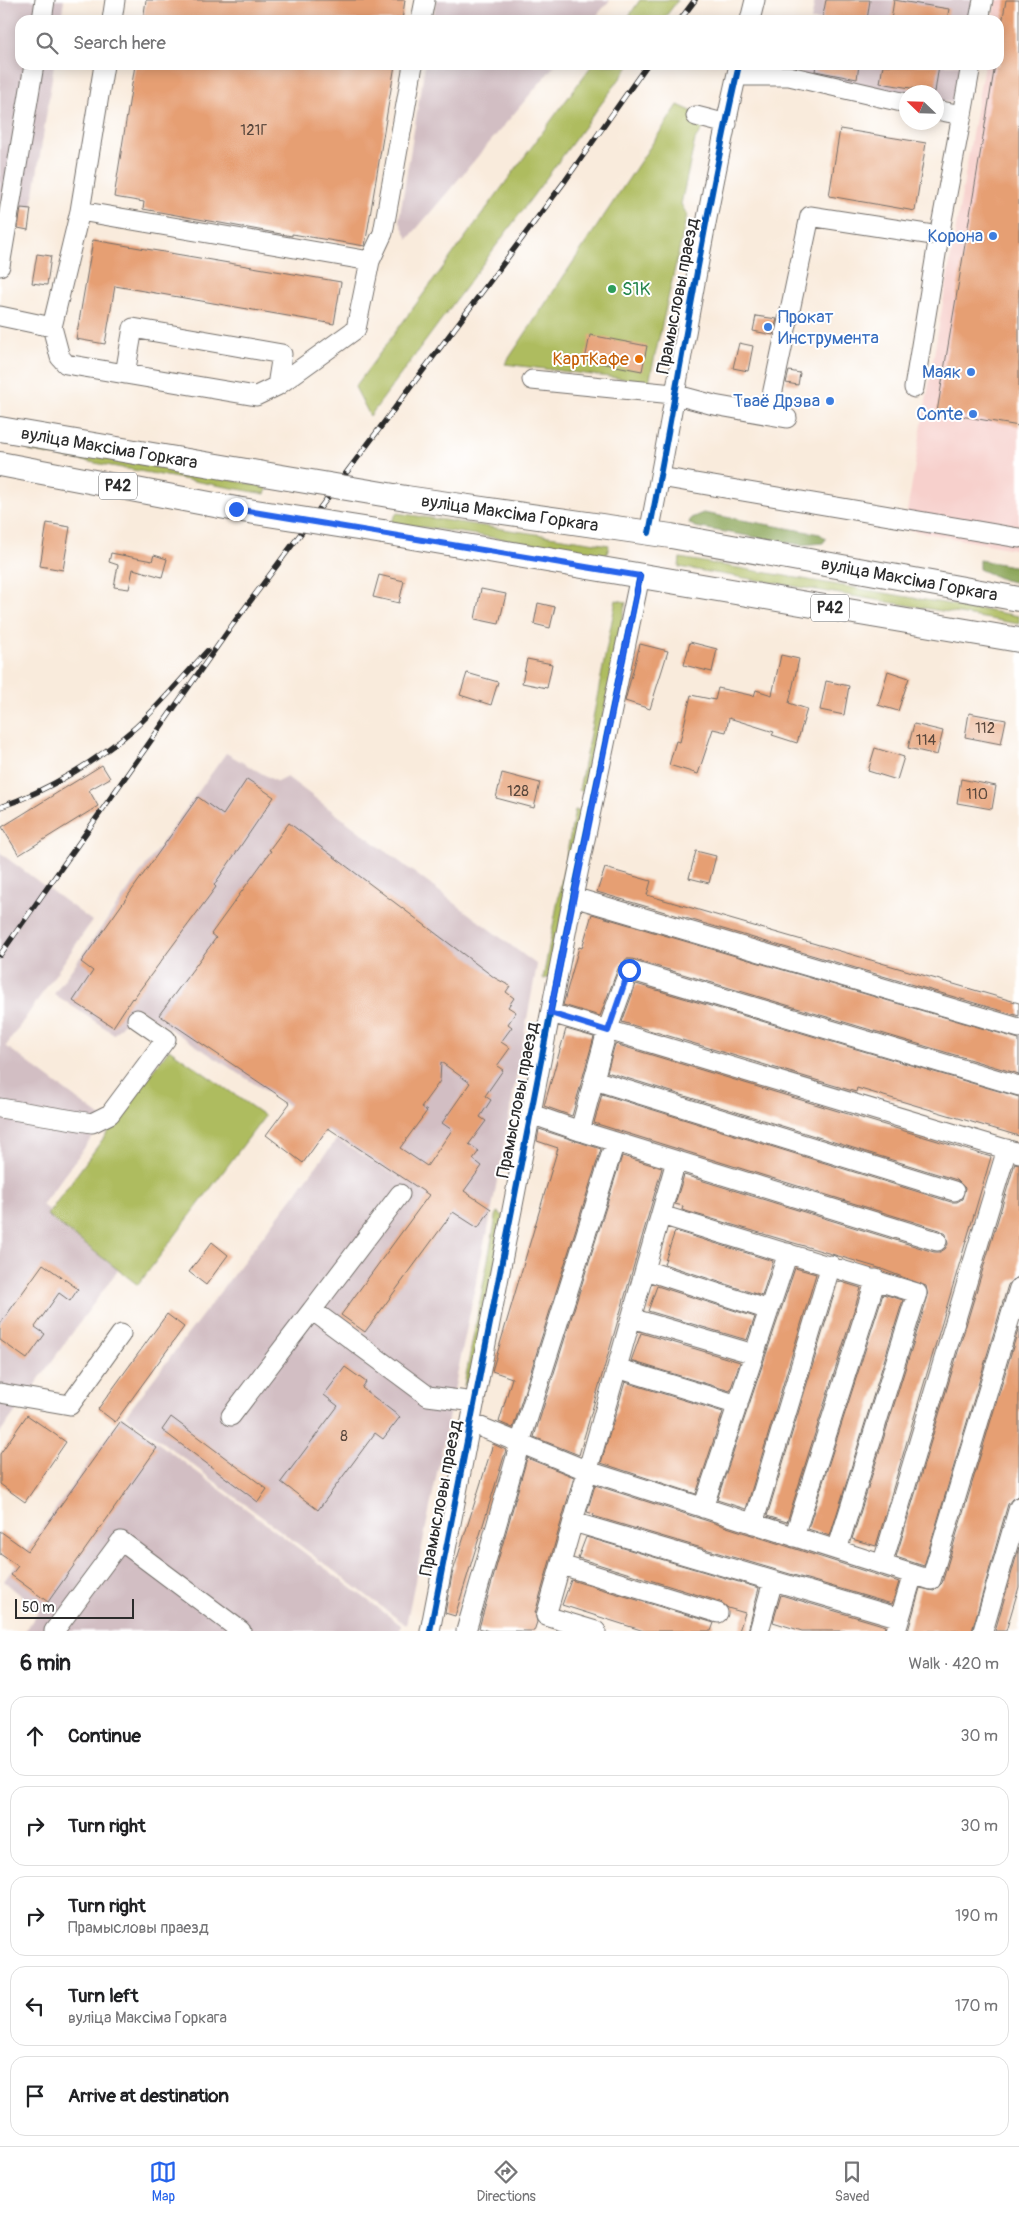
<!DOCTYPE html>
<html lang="en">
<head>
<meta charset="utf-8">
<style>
  :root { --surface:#fff; --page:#f6f6f6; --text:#202124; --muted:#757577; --line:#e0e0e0; --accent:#2563eb }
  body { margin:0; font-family:Pangolin,sans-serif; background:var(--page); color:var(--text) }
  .compass { position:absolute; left:899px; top:85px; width:45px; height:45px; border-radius:50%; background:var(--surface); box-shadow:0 2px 12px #0003; rotate:293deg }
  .scale { position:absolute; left:15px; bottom:12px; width:119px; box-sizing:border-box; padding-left:5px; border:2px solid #2b2b2b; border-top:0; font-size:14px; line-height:18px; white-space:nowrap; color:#2b2b2b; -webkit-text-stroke:4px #fff; paint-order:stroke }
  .stop { position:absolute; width:15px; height:15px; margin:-11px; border:4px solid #2563eb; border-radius:50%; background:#fff }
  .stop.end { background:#2563eb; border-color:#fff; box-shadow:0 1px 5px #0008 }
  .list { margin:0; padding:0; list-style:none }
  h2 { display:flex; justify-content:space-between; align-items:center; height:65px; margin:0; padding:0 20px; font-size:21px }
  h2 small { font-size:16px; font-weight:400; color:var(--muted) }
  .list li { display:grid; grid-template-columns:32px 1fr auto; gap:15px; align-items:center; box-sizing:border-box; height:80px; margin:0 10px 10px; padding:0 10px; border:1px solid var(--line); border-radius:15px }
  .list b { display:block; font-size:19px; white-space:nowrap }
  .list p { margin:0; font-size:16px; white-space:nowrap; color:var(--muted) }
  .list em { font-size:16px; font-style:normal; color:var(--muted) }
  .icon { flex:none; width:28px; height:28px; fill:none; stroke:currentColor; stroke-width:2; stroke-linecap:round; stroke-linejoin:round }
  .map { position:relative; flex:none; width:1019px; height:1631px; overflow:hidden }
  .search { position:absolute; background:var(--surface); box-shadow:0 2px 12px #0003; left:15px; right:15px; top:15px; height:55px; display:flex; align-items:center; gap:12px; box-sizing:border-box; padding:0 18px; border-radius:15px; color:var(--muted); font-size:19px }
  .sheet { height:515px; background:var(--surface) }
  nav { display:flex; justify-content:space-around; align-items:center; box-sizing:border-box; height:70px; border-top:1px solid var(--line); background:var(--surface); font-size:14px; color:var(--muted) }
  nav a { display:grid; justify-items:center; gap:2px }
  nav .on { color:var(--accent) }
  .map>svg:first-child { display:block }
</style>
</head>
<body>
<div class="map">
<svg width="1019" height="1631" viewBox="0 0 1019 1631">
  <rect width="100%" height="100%" fill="#fff"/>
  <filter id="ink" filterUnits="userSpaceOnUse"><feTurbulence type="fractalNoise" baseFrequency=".02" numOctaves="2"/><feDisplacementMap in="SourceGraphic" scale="10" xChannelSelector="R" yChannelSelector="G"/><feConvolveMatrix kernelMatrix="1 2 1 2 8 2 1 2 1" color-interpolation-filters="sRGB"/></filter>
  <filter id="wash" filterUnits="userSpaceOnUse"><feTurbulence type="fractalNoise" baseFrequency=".0096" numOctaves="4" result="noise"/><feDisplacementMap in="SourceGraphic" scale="20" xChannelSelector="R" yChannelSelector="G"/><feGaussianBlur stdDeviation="1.12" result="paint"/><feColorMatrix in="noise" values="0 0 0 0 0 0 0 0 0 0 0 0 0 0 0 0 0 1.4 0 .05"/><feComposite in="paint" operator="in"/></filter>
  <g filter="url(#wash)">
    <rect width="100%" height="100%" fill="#f9ebdc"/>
    <path fill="#f7d0cc" d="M996,0H1019V550L904,529L984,65H999V20H992Z"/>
    <path fill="#d2bec3" d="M0,0H64L61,20H20V65H54L32,207L0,202Z
      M436,0H610L593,20H433Z
      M815,0H981L977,20H811Z
      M425,65H555L408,239L399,220Z
      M803,65H970L964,105L937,100L936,92H906V95L801,79Z
      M226,753L277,782L287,777L537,965L487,1235L486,1234L406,1625L126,1415L337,1139L424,1194L138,1008L114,1034L54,994Z
      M0,853L92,921L6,1046L105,1120L42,1205L120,1267L0,1433Z
      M122,1416L401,1625L399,1631H25L39,1611L4,1581Z"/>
    <path fill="#aebc5f" stroke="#6c7445" d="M640,0H678L663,20H626Z
      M592,65H630L370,416L355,387Z
      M678,105L709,119L695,140L681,204L687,215L649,382L505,364Z
      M31,443L268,487L265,494L29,451Z
      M397,513L609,545L607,555L391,522Z
      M680,558L1019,616V624L679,567Z
      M616,600L626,602L588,792L579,790Z
      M575,810L585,812L549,978L543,979Z
      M169,1049L265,1116L138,1285L47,1215Z
      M497,1212L505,1217L474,1371L464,1386Z"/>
    <path fill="#8aa456" stroke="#5a6840" d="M703,513L820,534L826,539L823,543L802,545L695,527L689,523L691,518Z
      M979,560L1019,567V583L1004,580L979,569Z"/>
    <g id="blocks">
      <path fill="#e69f73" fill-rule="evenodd" d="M146,0H405L402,20H143Z
        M826,0H870L867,20H822Z
        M894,0L949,9L947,20H891Z
        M1006,0H1019V426L937,412L995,65H999V41Z
        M135,65H395L365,246L292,234V236L143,209L144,202L114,197Z
        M816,65H859L857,79L815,71Z
        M883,65H939L935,92L880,83Z
        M840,129L926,143L915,211L829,196Z
        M21,208L31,209L28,230L18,228Z
        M93,240L341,282L334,324L115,286L105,344L76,339Z
        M37,254L51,256L47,285L32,283Z
        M756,316L777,319L773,335L753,331Z
        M590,335L647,346L642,371L585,360Z
        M739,343L753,346L748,371L733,368Z
        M789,371L800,373L798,385L786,383Z
        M47,523L70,527L63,570L40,566Z
        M111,553L152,561L154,555L167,559L162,577L133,569L129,589L114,587L118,565L109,562Z
        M379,575L404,581L399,603L373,597Z
        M481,589L506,594L499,624L475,619Z
        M538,603L555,607L550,628L534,624Z
        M690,642L717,649L712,672L684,665Z
        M640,644L668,651L650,709L625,701Z
        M781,655L799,659L789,703L807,709L797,743L772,735L774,732L729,718L726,732L713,729L698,774L669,765L676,741L680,742L691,695L715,700L718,688L754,696L756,690L772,695Z
        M527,659L552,664L547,688L522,683Z
        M888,671L909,678L898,711L878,705Z
        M467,673L498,682L491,705L460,695Z
        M826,681L849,686L844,715L820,710Z
        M969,713L1006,720L1001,744L965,737Z
        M914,724L943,731L937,755L908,748Z
        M875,748L904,757L897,780L868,771Z
        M102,765L110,778L89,790L98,806L19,855L2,827Z
        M502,773L540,783L534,808L496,798Z
        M247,779L274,797L214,885L216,887L133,999L132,998L113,1027L73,1001L93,971L81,962L198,797L223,815Z
        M961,779L996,786L992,809L957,803Z
        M289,823L495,978L510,986L506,992L514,998L508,1007L516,1012L508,1024L512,1027L501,1042L510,1048L497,1066L503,1070L485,1096L491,1100L480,1117L486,1121L469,1144L479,1151L473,1159L482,1166L464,1191L491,1209L478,1228L453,1212L365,1332L341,1315L429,1195L328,1128L303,1163L266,1135L290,1103L159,1015L216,938L211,934L268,855L271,851L269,850ZM441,1062L470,1083L442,1123L452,1130L427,1166L400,1148L427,1111L421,1107L440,1081Z
        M696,851L716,856L709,883L689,878Z
        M605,868L651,881L647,895L1019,1003V1016L597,892Z
        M592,914L1019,1039V1074L632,959H626L619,966L600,1016L563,1005L579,947L582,948Z
        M636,984L1019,1097V1136L857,1088L856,1092L622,1022Z
        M566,1029L594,1037L572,1116L544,1106Z
        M615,1044L991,1157L876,1546L852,1539L928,1296L926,1286L879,1268L682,1210L683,1206L675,1204L684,1175L934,1252H940L945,1249L948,1244L946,1234L940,1230L594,1123L602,1094L951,1202H957L962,1199L965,1188L957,1180L607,1072Z
        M539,1129L601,1149L513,1428L499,1422L512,1378L492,1371L558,1148L537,1141Z
        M622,1156L662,1168L579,1455L534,1437Z
        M1015,1163L1019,1164V1277L1012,1280L1008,1285L924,1566L896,1557Z
        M675,1231L773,1261L762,1296L664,1264Z
        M212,1242L228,1255L206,1285L189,1272Z
        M43,1264L78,1289L70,1301L59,1293L35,1327L45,1334L27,1359L0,1340V1324Z
        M795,1268L816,1274L746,1509L717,1500Z
        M838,1281L861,1288L787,1522L767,1516Z
        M657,1286L755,1317L747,1340L648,1311Z
        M883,1294L903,1300L830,1536L808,1529Z
        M167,1314L184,1327L115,1422L98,1409Z
        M1019,1327V1496L1012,1499L1008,1504L972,1631H908L920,1588L934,1591L942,1583Z
        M641,1333L740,1362L730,1391L631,1361Z
        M345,1367L366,1382L362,1388L400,1417L383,1439L375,1433L318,1510L281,1482L338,1406L324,1395Z
        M625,1382L723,1412L696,1494L601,1463Z
        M27,1415L66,1442L25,1502L0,1484V1454Z
        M171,1417L267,1489L258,1502L162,1430Z
        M120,1422L157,1448L48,1602L11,1575L18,1566L0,1554V1531L28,1551Z
        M493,1444L506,1450L455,1616L445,1613L452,1575Z
        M527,1458L574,1477L535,1613L537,1622L534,1631H489L479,1628Z
        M595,1485L899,1582L892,1604L593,1516L594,1514L587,1512Z
        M586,1537L759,1588L748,1631H739L745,1613L728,1608L721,1602L578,1558Z
        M1019,1547V1587L1006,1631H995Z
        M571,1580L714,1623L711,1631H644L562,1605Z
        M781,1595L886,1626L885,1631H802L773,1622Z"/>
    </g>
  </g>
  <g filter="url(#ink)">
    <use href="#blocks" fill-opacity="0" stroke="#736e69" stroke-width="1"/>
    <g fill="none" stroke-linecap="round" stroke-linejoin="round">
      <g stroke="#736e69" stroke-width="21">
        <path id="minor" d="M42,20L45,0
          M112,20L115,0
          M421,20L425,0
          M750,20L755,0
          M979,20L983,0
          M737,76H789L906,103
          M936,110L962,115L971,65
          M696,116L727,124
          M80,211L370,261L383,233L413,65
          M0,266L34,65
          M0,316L52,327L60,357L66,364L256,396L277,386L282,354L133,328L125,374
          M52,327L80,211L104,65
          M532,380L673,394L714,405L787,418
          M277,386L356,329L370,261
          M914,388L939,236
          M768,414L810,216L939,236L962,115
          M660,477L1019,538
          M649,533C680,377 703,220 739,65
          M573,897L1019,1028
          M551,1013L1019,1153
          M594,1080L954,1191
          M0,1108L92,1123L110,1114L166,1039L137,1019
          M531,1114L580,1131L937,1241
          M580,1131L607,1031L629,970L1019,1086
          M661,1215L917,1293L837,1550
          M645,1270L769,1310
          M312,1310L400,1194
          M631,1318L754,1354
          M617,1368L738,1405
          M0,1393L70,1405L121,1334
          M231,1416L312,1310L428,1396L475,1402
          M471,1423L588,1471L931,1580L1019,1288
          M703,1508L788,1253
          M573,1522L900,1618
          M753,1524L831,1265
          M794,1537L876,1279
          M561,1565L718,1613
          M882,1565L1007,1149
          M54,1631L121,1541L241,1631
          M430,1631L573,897L640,576
          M466,1631L520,1443L615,1142
          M596,1631L546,1616L676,1161
          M759,1631L773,1581
          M896,1631L913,1574
          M983,1631L1019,1507"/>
      </g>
      <g stroke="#736e69" stroke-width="26">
        <g id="major">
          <path id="s1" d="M0,429L258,473"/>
          <path d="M0,464L236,509"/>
          <path id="s2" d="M406,498L671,536L1019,599"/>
          <path d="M383,532L1019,640"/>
        </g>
      </g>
      <use href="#minor" stroke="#fff" stroke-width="19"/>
      <use href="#major" stroke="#fff" stroke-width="24"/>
      <g stroke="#2b2b2b" stroke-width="5.5">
        <path id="rail" d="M680,20L695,0
          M0,807C48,791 98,760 136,727C161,704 184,676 207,651
          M0,955L233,624L565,181L647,65"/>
      </g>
      <use href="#rail" stroke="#fff" stroke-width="4" stroke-dasharray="11" stroke-linecap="butt"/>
      <g stroke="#736e69" stroke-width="26" stroke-linecap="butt">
        <path id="major-bridge" d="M258,473L406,498
          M236,509L383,532"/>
      </g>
      <use href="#major-bridge" stroke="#fff" stroke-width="24"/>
      <g stroke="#fff" stroke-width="9">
        <path id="cycleway" d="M649,533C680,377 703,220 739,65
          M430,1631L573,897L640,576"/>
      </g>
      <use href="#cycleway" stroke="#0057b8" stroke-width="6"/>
    </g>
  </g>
  <g fill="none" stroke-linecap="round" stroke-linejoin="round" filter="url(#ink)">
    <path stroke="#2563eb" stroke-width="6" d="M236,509L640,576L550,1013L608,1031L629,970"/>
  </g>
  <g fill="#3f7fe0" stroke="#fff" stroke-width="2">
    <circle cx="993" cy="236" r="5"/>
    <circle cx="768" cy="327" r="5"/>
    <circle cx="971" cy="372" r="5"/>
    <circle cx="830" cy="401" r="5"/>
    <circle cx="973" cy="414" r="5"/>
  </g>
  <circle fill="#2e9e5b" stroke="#fff" stroke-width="2" cx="612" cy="289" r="5"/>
  <circle fill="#e8710a" stroke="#fff" stroke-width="2" cx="639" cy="359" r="5"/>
  <g text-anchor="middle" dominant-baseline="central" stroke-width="4" stroke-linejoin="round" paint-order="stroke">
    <g font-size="15" fill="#5a483d">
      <text x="254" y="130">121Г</text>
      <text x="985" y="728">112</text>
      <text x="926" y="740">114</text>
      <text x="518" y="791">128</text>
      <text x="977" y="794">110</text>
      <text x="344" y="1436">8</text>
    </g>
    <g fill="#fff" stroke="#6b6b6b" stroke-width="1">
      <rect x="99" y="472.5" width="38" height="27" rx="4"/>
      <rect x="811" y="594.5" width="38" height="27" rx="4"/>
    </g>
    <g font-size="16" font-weight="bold" fill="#2b2b2b">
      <text x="118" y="486">Р42</text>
      <text x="830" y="608">Р42</text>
    </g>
    <g font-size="18" fill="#366cbe" stroke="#fff" text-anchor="end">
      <text x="983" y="236">Корона</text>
      <text x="778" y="317" text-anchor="start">Прокат<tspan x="778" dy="21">Инструмента</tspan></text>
      <text x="961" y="372">Маяк</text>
      <text x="820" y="401">Тваё Дрэва</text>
      <text x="963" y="414">Conte</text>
    </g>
    <g font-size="18" fill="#27864d" stroke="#fff" text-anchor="start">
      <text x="622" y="289">S1K</text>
    </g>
    <g font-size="18" fill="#2b2b2b" stroke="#fff">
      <text transform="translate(678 296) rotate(-79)">Прамысловы праезд</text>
      <text stroke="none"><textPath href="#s1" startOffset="111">вуліца Максіма Горкага</textPath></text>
      <text stroke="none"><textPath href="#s2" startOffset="105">вуліца Максіма Горкага</textPath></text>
      <text stroke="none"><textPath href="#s2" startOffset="510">вуліца Максіма Горкага</textPath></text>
      <text transform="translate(518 1100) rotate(-79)">Прамысловы праезд</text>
      <text transform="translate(441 1498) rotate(-79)">Прамысловы праезд</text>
    </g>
    <g font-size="18" fill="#c56008" stroke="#fff" text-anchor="end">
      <text x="629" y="359">КартКафе</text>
    </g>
  </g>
</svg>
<svg class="compass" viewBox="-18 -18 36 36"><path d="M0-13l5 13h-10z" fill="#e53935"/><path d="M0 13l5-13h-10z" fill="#757577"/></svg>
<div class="scale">50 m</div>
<div class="stop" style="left:629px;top:970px"></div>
<div class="stop end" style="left:236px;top:509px"></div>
<div class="search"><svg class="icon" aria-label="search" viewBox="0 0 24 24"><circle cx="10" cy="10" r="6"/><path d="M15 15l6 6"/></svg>Search here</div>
</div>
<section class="sheet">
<h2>6 min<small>Walk · 420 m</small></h2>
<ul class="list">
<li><svg class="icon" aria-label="ahead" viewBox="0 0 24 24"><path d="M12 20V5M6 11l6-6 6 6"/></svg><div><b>Continue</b></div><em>30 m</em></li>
<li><svg class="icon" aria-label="right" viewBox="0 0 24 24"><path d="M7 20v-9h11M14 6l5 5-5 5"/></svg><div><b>Turn right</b></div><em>30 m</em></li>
<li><svg class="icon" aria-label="right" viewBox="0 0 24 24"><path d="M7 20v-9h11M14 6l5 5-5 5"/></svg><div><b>Turn right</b><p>Прамысловы праезд</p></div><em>190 m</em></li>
<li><svg class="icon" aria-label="left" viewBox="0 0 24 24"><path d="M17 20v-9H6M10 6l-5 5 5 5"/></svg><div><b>Turn left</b><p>вуліца Максіма Горкага</p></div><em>170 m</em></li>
<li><svg class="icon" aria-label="arrive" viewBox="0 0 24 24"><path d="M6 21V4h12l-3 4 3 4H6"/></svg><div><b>Arrive at destination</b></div></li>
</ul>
</section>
<nav>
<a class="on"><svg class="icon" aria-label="map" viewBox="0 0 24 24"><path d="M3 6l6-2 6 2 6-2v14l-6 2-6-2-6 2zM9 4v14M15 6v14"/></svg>Map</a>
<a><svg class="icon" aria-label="directions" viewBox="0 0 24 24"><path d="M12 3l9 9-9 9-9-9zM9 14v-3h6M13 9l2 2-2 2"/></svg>Directions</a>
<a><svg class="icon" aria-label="saved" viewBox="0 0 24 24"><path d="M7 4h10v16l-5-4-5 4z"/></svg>Saved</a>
</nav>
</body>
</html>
